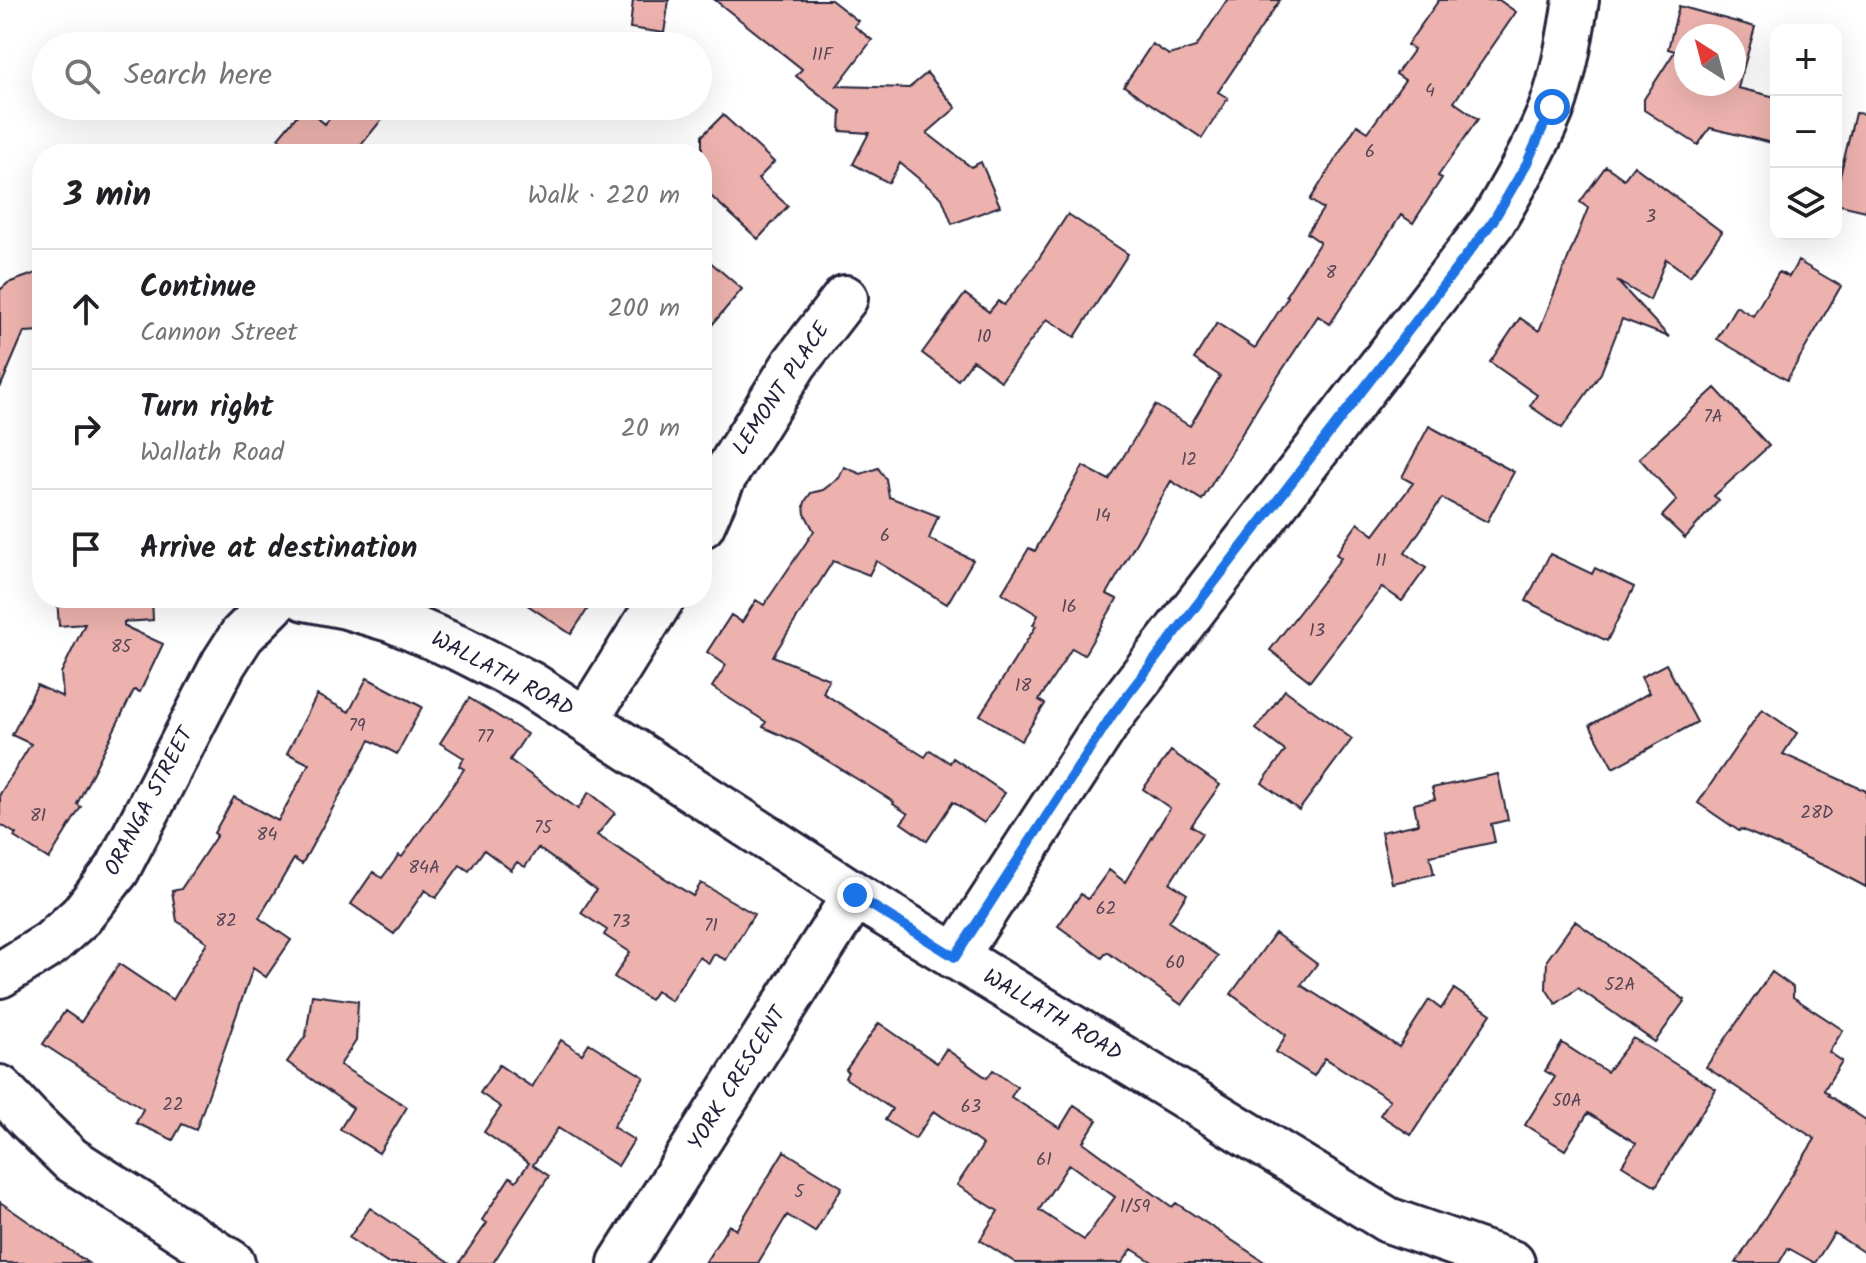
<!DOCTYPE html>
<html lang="en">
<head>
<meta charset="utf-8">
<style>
  :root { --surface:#fff; --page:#f6f6f6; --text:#202124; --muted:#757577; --line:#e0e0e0 }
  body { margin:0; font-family:Kalam,sans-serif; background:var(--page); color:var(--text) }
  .controls { position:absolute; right:24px; top:24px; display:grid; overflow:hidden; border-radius:16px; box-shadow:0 8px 32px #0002 }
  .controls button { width:72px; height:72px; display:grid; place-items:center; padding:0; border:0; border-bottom:2px solid var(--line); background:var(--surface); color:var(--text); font:40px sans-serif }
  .compass { position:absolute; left:1674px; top:24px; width:72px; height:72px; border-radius:50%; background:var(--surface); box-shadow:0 8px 32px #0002; rotate:324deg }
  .stop { position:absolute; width:24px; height:24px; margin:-18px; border:6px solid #1a73e8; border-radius:50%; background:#fff }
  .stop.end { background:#1a73e8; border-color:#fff; box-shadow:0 2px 8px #0008 }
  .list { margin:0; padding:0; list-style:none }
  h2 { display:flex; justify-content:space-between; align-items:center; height:104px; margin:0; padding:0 32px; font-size:34px }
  h2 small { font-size:26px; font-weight:400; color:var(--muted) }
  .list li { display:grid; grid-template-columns:52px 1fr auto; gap:24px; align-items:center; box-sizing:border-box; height:120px; padding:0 32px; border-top:2px solid var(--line) }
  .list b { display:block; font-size:30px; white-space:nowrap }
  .list p { margin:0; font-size:26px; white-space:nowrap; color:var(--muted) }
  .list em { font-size:26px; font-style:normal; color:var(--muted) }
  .icon { flex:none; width:44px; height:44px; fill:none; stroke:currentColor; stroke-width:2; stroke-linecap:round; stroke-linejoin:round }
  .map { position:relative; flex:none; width:1866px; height:1263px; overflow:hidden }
  .search { position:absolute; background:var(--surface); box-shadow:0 8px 32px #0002; left:32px; top:32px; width:680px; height:88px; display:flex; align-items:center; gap:20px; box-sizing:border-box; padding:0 28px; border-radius:44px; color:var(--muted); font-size:30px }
  .panel { position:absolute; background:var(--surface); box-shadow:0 8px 32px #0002; left:32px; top:144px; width:680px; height:464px; border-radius:32px }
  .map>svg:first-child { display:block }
</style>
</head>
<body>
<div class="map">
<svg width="1866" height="1263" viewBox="0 0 1866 1263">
  <rect width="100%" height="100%" fill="#fff"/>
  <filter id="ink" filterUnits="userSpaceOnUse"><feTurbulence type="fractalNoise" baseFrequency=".0125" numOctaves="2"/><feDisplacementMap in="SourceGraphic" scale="16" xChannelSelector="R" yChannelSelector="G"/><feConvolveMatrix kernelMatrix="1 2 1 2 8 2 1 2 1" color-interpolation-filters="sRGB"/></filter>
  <g filter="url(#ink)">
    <path fill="#edb2ad" stroke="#22223b" stroke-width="2" fill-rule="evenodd" d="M633,0H669L664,33L630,28Z
      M715,0H831L858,21L854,26L872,40L837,86L909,88L927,73L956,108L927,133L971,167L981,162L1000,206L952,224L942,198L900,163L889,183L853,164L869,133L840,131L841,111L796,76L802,69Z
      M1227,0H1280L1218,92L1228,98L1202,138L1124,86L1152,44L1169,55L1196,47Z
      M1439,0H1499L1516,12L1454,102L1478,119L1438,176L1442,178L1413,223L1401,215L1330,324L1318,316L1261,402L1202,500L1171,481L1107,594L1117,599L1084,655L1072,648L1039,700L1045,704L1021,741L980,715L1036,626L1033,625L1038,615L1002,593L1029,548L1035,551L1083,466L1109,480L1155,405L1190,426L1220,376L1194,359L1217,323L1255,348L1288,297L1286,295L1320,242L1307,233L1323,209L1310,200L1357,125L1368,132L1405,80L1396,74L1414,49L1407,45Z
      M1679,6L1755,27L1738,88L1776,97V144L1710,128L1698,145L1644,110V99L1675,51L1668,49ZM1686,36H1734V84H1686Z
      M340,106H368L383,118L357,150L362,154H298L278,138L304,107L325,124Z
      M1855,113L1866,114V211L1836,204V193Z
      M723,115L774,162L758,179L788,206L758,239L702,188V136Z
      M1606,166L1624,179L1634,166L1722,232L1690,276L1666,259L1650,300L1617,281L1669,337L1622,319L1601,373L1562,428L1530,406L1537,395L1490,362L1520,318L1539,331L1588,208L1580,202Z
      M1068,214L1128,254L1075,337L1047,319L1001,381L973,360L958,380L922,353L965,294L989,312L998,301L1004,305L1028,275Z
      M702,255L742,289L702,337Z
      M1798,261L1841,286L1787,380L1717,339L1736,306L1753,316L1779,272L1789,277Z
      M42,271V331L24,332L0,388V290L8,283Z
      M1715,388L1769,446L1714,496L1719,500L1685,538L1662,516L1677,500L1639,458Z
      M1429,426L1514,472L1487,522L1442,498L1405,553L1426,568L1402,601L1382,587L1310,681L1270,650L1341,558L1336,554L1358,523L1374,535L1413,483L1402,477Z
      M844,467L861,474L878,468L886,479L889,497L938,516L929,539L973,560L947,604L876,561L869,575L833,561L773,656L829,679L823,693L925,757L930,750L950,763L953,758L1005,793L984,823L953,802L927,841L901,823L908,814L893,804L894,802L799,743L763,727L766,722L712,687L726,665L707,652L731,615L742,622L756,600L764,605L814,531L805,514L804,505L806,500L811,493L823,490L839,478Z
      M1550,554L1592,574L1595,568L1634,587L1607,641L1526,601Z
      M57,598H152L153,620L124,622V626L163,644L140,692L134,690L77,804L81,807L49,859L14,837L16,834L0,824V794L31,744L12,735L37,685L63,697L61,673L85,624L59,626Z
      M517,598H595L571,634Z
      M1666,664L1697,722L1613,768L1590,725L1649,693L1641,677Z
      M367,678L422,707L397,754L370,740L302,864L294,859L259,918L291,940L266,977L253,968L196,1130L182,1124L173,1140L136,1123L143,1109L43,1044L65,1011L81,1022L119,964L173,1000L207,942L177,921L172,891L181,889L217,835L214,833L234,797L278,821L309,764L287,753L317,695L349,712Z
      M1285,690L1352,739L1299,810L1262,783L1285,751L1256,729Z
      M469,698L527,734L510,760L578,809L589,792L615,813L597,835L693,896L701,883L754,914L726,960L714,954L709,963L699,957L671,1001L656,991L650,1000L614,977L630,952L604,935L607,930L581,913L596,890L538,848L525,867L517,862L511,870L484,850L469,871L460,865L436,898L425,890L394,934L351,904L373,872L382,878L399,855L402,857L464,769L459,766L464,758L440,743Z
      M1762,709L1797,733L1783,754L1866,791V887L1834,870L1741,829L1739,831L1698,803Z
      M1171,751L1220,785L1191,826L1202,833L1170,883L1187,894L1169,922L1218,956L1182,1005L1107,952L1102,958L1058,926L1081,894L1088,899L1109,870L1125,882L1170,808L1143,789Z
      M1498,774L1508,820L1491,824L1495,842L1430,856L1434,874L1392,883L1381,832L1418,824L1414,804L1435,799L1432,788Z
      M1575,921L1685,1000L1655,1042L1578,988L1556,1004L1546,989L1547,960Z
      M1275,933L1317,964L1301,985L1399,1047L1429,1000L1441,1009L1454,989L1491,1014L1411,1135L1380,1115L1390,1100L1325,1058L1314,1076L1276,1052L1286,1035L1231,994Z
      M1772,972L1793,987V997L1843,1030L1829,1052L1842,1061L1824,1090L1829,1094L1828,1095L1866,1120V1254L1834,1233L1815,1263L1788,1248L1779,1263H1736L1815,1139L1706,1067Z
      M312,995L358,1001L356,1041L340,1065L407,1107L379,1153L340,1129L353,1108L287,1062L306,1035Z
      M879,1023L937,1063L946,1049L987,1078L993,1070L1017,1087L1011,1097L1060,1128L1074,1105L1097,1120L1083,1142L1172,1207L1176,1203L1266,1263H1154L1132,1249L1122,1263H1016L980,1240L998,1211L957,1185L983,1145L934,1111L915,1139L885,1120L892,1109L845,1078L848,1072L846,1070ZM1069,1164L1115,1197L1084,1240L1039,1210Z
      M1633,1038L1716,1089L1656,1186L1622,1165L1636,1143L1588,1113L1565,1150L1525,1125L1555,1077L1545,1071L1562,1043L1607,1072Z
      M561,1040L582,1054L589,1043L644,1077L613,1127L634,1140L618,1166L558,1128L533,1165L549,1176L493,1263H459L487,1223L482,1220L510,1177L516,1181L529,1163L484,1132L501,1107L480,1093L499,1065L532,1087Z
      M784,1151L842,1187L815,1232L787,1215L758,1263H705L729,1225L736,1230Z
      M0,1202L88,1263H0Z
      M370,1208L397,1226L451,1263H387L349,1238Z"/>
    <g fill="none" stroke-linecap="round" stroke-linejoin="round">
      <g stroke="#22223b" stroke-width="50">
        <path id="minor" d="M702,525L723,478L795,363L845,298
          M305,598L346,606L393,620L463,650L530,684L855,895L1388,1220L1512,1263
          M586,720L662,598
          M955,957L1112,715L1493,221C1514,185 1535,149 1551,110C1564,75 1570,37 1576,0
          M0,975L50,944L81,916L117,870L224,663L242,635L273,604
          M0,1088L28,1118L70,1159L232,1263
          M621,1263L855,895"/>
      </g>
      <use href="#minor" stroke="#fff" stroke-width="44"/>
    </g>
  </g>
  <g fill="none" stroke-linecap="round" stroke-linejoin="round" filter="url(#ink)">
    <path stroke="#1a73e8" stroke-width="10" d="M855,895L955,957L1112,715L1493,221L1527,163L1552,107"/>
  </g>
  <g text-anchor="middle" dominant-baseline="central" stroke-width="6" stroke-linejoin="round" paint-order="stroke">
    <g font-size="18" fill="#554658">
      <text x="822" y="55">11F</text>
      <text x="1430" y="91">4</text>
      <text x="1370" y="152">6</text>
      <text x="1651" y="217">3</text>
      <text x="1331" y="273">8</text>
      <text x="984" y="337">10</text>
      <text x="1713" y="417">7A</text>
      <text x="1189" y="460">12</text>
      <text x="1103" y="516">14</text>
      <text x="885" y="536">6</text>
      <text x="1381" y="561">11</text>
      <text x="1069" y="607">16</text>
      <text x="1317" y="631">13</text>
      <text x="121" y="647">85</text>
      <text x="1023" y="686">18</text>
      <text x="357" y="726">79</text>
      <text x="485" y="737">77</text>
      <text x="1817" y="813">28D</text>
      <text x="38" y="816">81</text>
      <text x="543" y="828">75</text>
      <text x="267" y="835">84</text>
      <text x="424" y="868">84A</text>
      <text x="1106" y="909">62</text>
      <text x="226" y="921">82</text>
      <text x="621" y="922">73</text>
      <text x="711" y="926">71</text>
      <text x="1175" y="963">60</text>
      <text x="1620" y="985">52A</text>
      <text x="1567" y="1101">50A</text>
      <text x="173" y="1105">22</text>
      <text x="971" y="1107">63</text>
      <text x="1044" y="1160">61</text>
      <text x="799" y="1192">5</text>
      <text x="1135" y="1207">1/59</text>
    </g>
    <g font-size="22" fill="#22223b" stroke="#fff">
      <text transform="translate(782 389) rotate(-56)">LEMONT PLACE</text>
      <text transform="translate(502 675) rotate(28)">WALLATH ROAD</text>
      <text transform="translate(150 802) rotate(-62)">ORANGA STREET</text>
      <text transform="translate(1052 1016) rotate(31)">WALLATH ROAD</text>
      <text transform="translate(738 1079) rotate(-58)">YORK CRESCENT</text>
    </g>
  </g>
</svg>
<div class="controls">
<button>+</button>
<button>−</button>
<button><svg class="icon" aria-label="layers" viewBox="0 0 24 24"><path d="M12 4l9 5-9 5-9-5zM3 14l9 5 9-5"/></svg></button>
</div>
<svg class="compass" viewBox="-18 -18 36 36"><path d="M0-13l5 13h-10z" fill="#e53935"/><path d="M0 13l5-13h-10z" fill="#757577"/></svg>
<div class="stop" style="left:1552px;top:107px"></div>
<div class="stop end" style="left:855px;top:895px"></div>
<div class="search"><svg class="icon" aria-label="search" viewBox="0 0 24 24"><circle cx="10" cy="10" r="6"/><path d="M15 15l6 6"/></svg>Search here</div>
<section class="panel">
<h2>3 min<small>Walk · 220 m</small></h2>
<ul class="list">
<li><svg class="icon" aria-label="ahead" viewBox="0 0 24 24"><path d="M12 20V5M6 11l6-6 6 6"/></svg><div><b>Continue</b><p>Cannon Street</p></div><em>200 m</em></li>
<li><svg class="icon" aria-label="right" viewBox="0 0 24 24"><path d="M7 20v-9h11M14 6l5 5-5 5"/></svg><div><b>Turn right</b><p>Wallath Road</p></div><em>20 m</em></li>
<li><svg class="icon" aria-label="arrive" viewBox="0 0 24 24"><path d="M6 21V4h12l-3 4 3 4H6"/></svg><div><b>Arrive at destination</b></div></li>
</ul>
</section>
</div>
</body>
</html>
